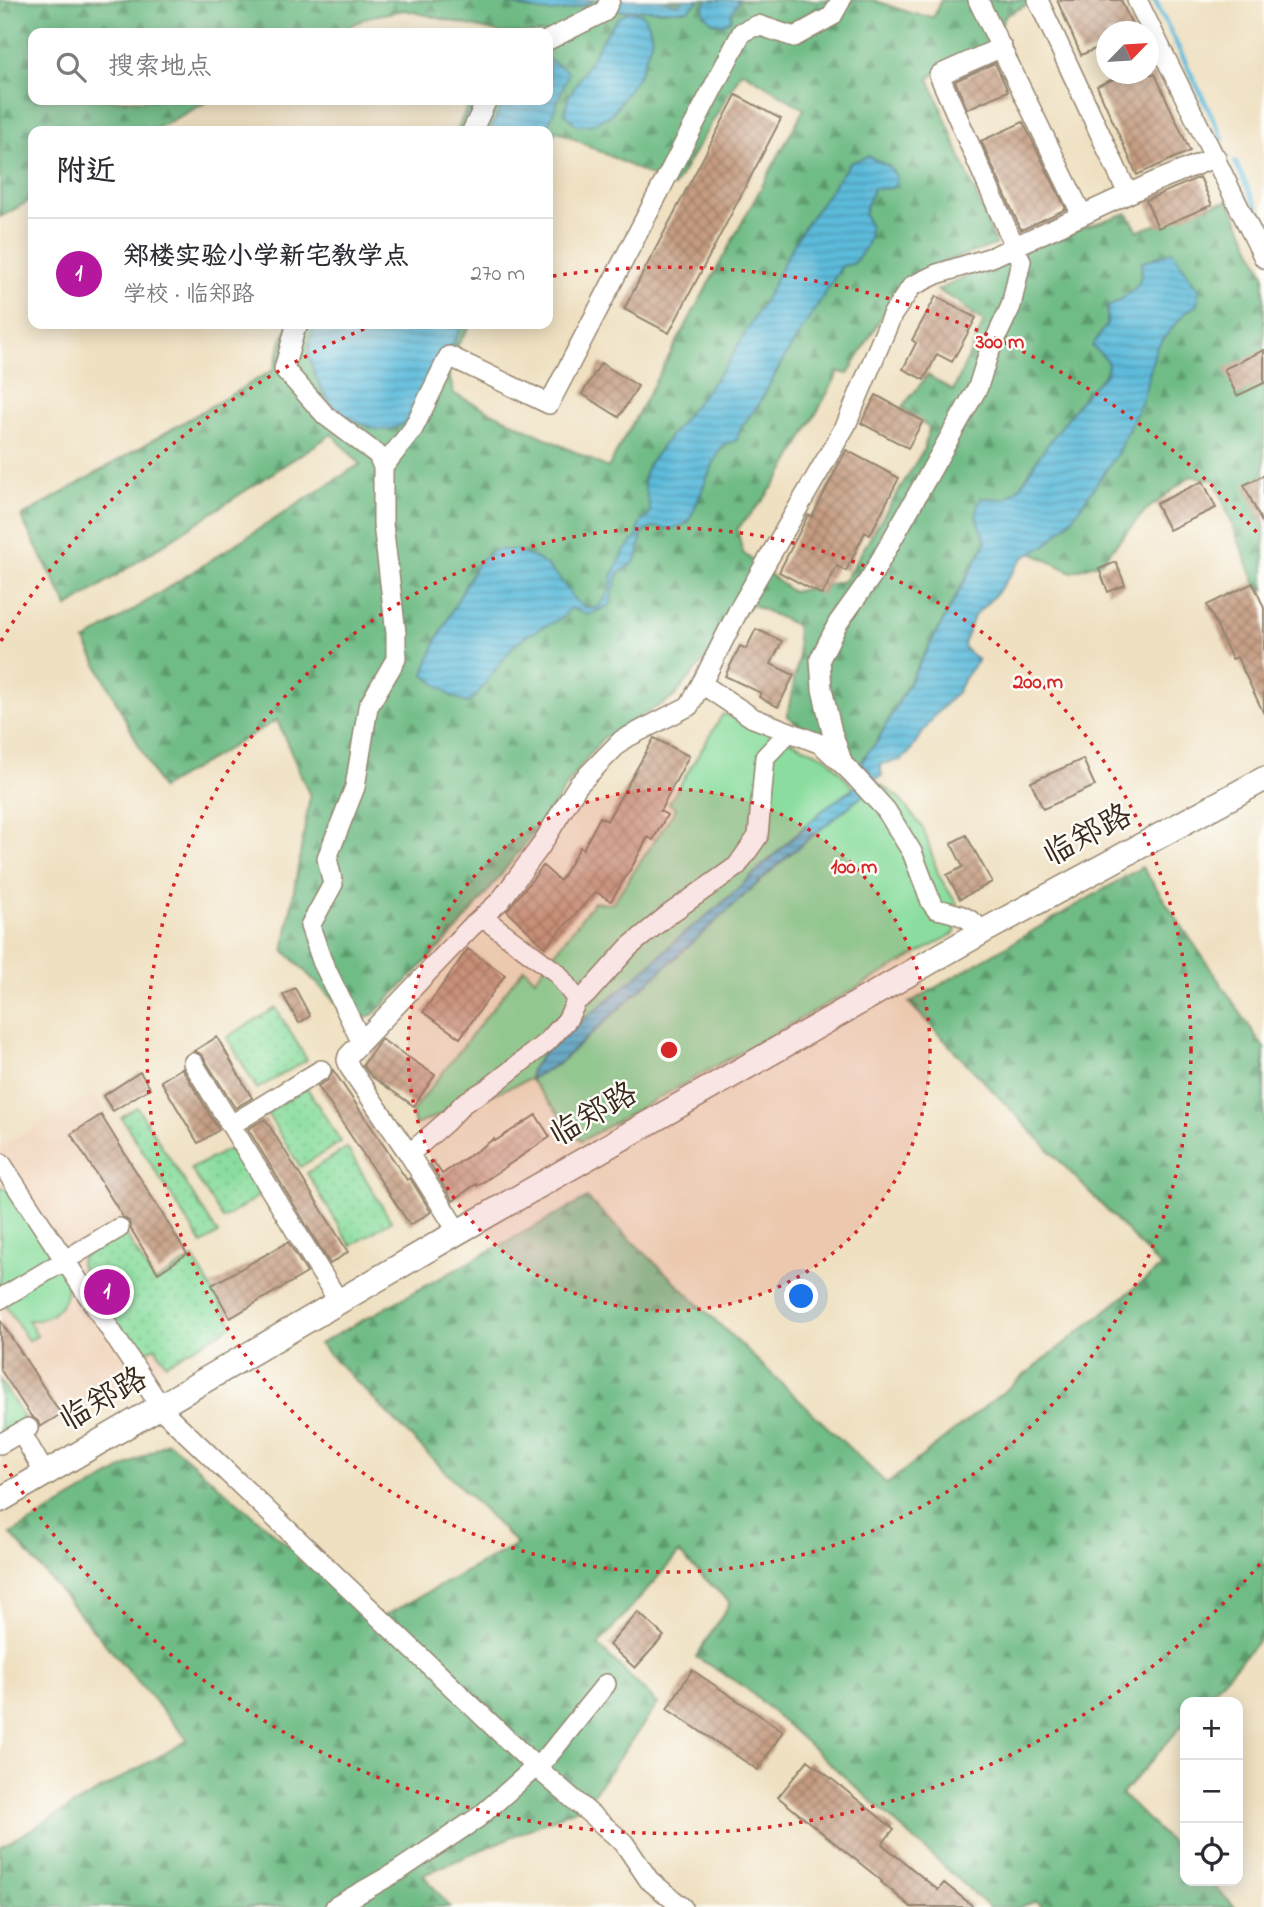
<!DOCTYPE html>
<html lang="zh">
<head>
<meta charset="utf-8">
<style>
  :root { --surface:#fff; --page:#f7f7f7; --text:#2b2b33; --muted:#7c7c81; --line:#e1e1e2; --accent:#b5179e }
  body { margin:0; font-family:"Indie Flower","LXGW WenKai TC",sans-serif; background:var(--page); color:var(--text) }
  .controls { position:absolute; right:21px; bottom:21px; display:grid; overflow:hidden; border-radius:14px; box-shadow:0 4px 18px #0003 }
  .controls button { width:63px; height:63px; display:grid; place-items:center; padding:0; border:0; border-bottom:2px solid var(--line); background:var(--surface); color:var(--text); font:35px sans-serif }
  .compass { position:absolute; left:1096px; top:21px; width:63px; height:63px; border-radius:50%; background:var(--surface); box-shadow:0 4px 18px #0003; rotate:65deg }
  .you { position:absolute; left:802px; top:1297px; width:24px; height:24px; margin:-18px; border:5px solid #fff; border-radius:50%; background:#1a73e8; box-shadow:0 0 0 10px #1a73e833 }
  .badge { display:grid; place-items:center; width:46px; height:46px; border-radius:50%; background:var(--accent); color:#fff; font-size:23px; font-weight:700 }
  .pin { position:absolute; translate:-50% -50%; border:4px solid #fff; box-shadow:0 2px 7px #0006 }
  .list { margin:0; padding:0; list-style:none }
  h2 { display:flex; justify-content:space-between; align-items:center; height:91px; margin:0; padding:0 28px; font-size:30px }
  h2 small { font-size:23px; font-weight:400; color:var(--muted) }
  .list li { display:grid; grid-template-columns:46px 1fr auto; gap:21px; align-items:center; box-sizing:border-box; height:112px; padding:0 28px; border-top:2px solid var(--line) }
  .list b { display:block; font-size:26px; white-space:nowrap }
  .list p { margin:0; font-size:23px; white-space:nowrap; color:var(--muted) }
  .list em { font-size:23px; font-style:normal; color:var(--muted) }
  .icon { flex:none; width:38px; height:38px; fill:none; stroke:currentColor; stroke-width:2; stroke-linecap:round; stroke-linejoin:round }
  .map { position:relative; flex:none; width:1264px; height:1907px; overflow:hidden }
  .search { position:absolute; background:var(--surface); box-shadow:0 4px 18px #0003; left:28px; top:28px; width:525px; height:77px; display:flex; align-items:center; gap:18px; box-sizing:border-box; padding:0 24px; border-radius:14px; color:var(--muted); font-size:26px }
  .panel { position:absolute; background:var(--surface); box-shadow:0 4px 18px #0003; left:28px; top:126px; width:525px; height:203px; border-radius:14px }
  .map>svg:first-child { display:block }
</style>
</head>
<body>
<div class="map">
<svg width="1264" height="1907" viewBox="0 0 1264 1907">
  <defs>
    <pattern id="forest-firs" width="22" height="20" patternUnits="userSpaceOnUse" patternTransform="scale(1.75)"><rect width="22" height="20" fill="#6fbc86"/><path d="M5 1l3.5 6h-7zM16 11l3.5 6h-7z" fill="#5c996d"/></pattern>
    <pattern id="park-crowns" width="20" height="18" patternUnits="userSpaceOnUse" patternTransform="scale(1.75)"><rect width="20" height="18" fill="#8add9f"/><path d="M2 6a3 3 0 1 1 6 0M12 15a3 3 0 1 1 6 0" fill="none" stroke="#78be88"/></pattern>
    <pattern id="garden-dots" width="8" height="8" patternUnits="userSpaceOnUse" patternTransform="scale(1.75)"><rect width="8" height="8" fill="#8add9f"/><path d="M2 2h.1M6 6h.1" fill="none" stroke="#78be88" stroke-width="1.8" stroke-linecap="round"/></pattern>
    <pattern id="water-rules" width="6" height="5" patternUnits="userSpaceOnUse" patternTransform="scale(1.75)"><rect width="6" height="5" fill="#5cbbdb"/><path d="M0 2.5h6" fill="none" stroke="#4d98b1"/></pattern>
    <pattern id="building-cross-hatch" width="8" height="8" patternUnits="userSpaceOnUse" patternTransform="scale(1.75)"><rect width="8" height="8" fill="#c59c81"/><path d="M0 0l8 8M0 8l8-8" fill="none" stroke="#a17f69"/></pattern>
  </defs>
  <rect width="100%" height="100%" fill="#fdfcf7"/>
  <filter id="ink" filterUnits="userSpaceOnUse"><feTurbulence type="fractalNoise" baseFrequency=".0143" numOctaves="2"/><feDisplacementMap in="SourceGraphic" scale="14" xChannelSelector="R" yChannelSelector="G"/><feConvolveMatrix kernelMatrix="1 2 1 2 8 2 1 2 1" color-interpolation-filters="sRGB"/></filter>
  <filter id="wash" filterUnits="userSpaceOnUse"><feTurbulence type="fractalNoise" baseFrequency=".00686" numOctaves="4" result="noise"/><feDisplacementMap in="SourceGraphic" scale="28" xChannelSelector="R" yChannelSelector="G"/><feGaussianBlur stdDeviation="1.57" result="paint"/><feColorMatrix in="noise" values="0 0 0 0 0 0 0 0 0 0 0 0 0 0 0 0 0 1.4 0 .05"/><feComposite in="paint" operator="in"/></filter>
  <g filter="url(#wash)">
    <rect width="100%" height="100%" fill="#efe0c1"/>
    <path fill="#f1d5bd" d="M94,1094L233,1325L0,1461V1147Z"/>
    <path fill="#8add9f" stroke="#62845e" stroke-width="2" d="M723,714L758,726L828,758L854,788L825,808L719,906L676,940L531,1079L558,1064L791,853L878,783L898,797L923,828L939,876L957,904L955,933L581,1141L530,1079L415,1125L412,1112L524,968L535,979L594,902L612,904L676,809L669,803Z
      M0,1187L12,1191L66,1278C71,1302 52,1323 28,1320L37,1336L28,1341L0,1296Z"/>
    <path fill="url(#forest-firs)" stroke="#557352" stroke-width="2" d="M0,0H873L914,14L934,17L941,0H1036L1005,16L993,44L929,78L996,245L937,264L894,295L848,374L839,372L786,468L764,499L737,529L743,553L792,592L844,581L924,449L929,428L902,407L928,375L953,391L984,322L958,302L937,290L1058,236L1127,213L1138,231L1215,204L1229,201L1264,274V590L1257,588L1215,480L1191,476L1145,511L1101,562L1072,572L1032,553L986,541L876,743L864,757L862,769L787,716L799,657L796,625L751,604L673,698L603,738L580,767L537,829L458,929L374,1014L355,1022L284,950L310,796L277,720L161,788L85,641L360,464L332,434L68,607L21,517L273,370L285,332L292,324H471L446,364L454,394L608,468L804,109L742,71L674,187L556,130L548,149V131H457L470,100H548V33H501L405,10L368,17L336,33H33V100H210L152,131H33V199L0,217Z
      M1142,867L1264,1048V1634L1203,1702H1185V1722L1122,1794L1185,1857V1881H1209L1235,1907H1043L1036,1901L1020,1907H989L746,1688L696,1657L730,1603L679,1553L598,1645L658,1704L585,1805L423,1875L450,1907H0V1847L188,1740L11,1534L168,1442L375,1621L517,1544L319,1344L587,1198L887,1484L1161,1267L909,1003Z"/>
    <path fill="url(#park-crowns)" stroke="#62845e" stroke-width="2" d="M0,1380L25,1420L0,1435Z"/>
    <path fill="url(#garden-dots)" stroke="#62845e" stroke-width="2" d="M276,1008L307,1060L257,1089L227,1037Z
      M307,1088L341,1142L300,1167L267,1113Z
      M137,1107L218,1234L202,1244L121,1117Z
      M233,1147L262,1194L223,1219L191,1169Z
      M347,1148L391,1221L351,1246L307,1173Z
      M124,1232L155,1282L193,1258L233,1325L166,1364L155,1347L138,1356L82,1269L80,1263L82,1257Z"/>
    <path fill="url(#water-rules)" stroke="#4c727c" stroke-width="2" d="M497,0H595C556,20 536,11 497,0Z
      M618,0H658L679,4L682,0H700L688,10H617L615,6Z
      M707,0H739L732,12L731,19L722,25L713,22L704,14V6Z
      M631,10L642,14L649,25L652,39L640,73L612,114L593,124L576,125L565,113L568,98L605,35L618,18Z
      M548,59L569,72L546,131H490L504,100H548Z
      M868,156L890,167L897,178L896,183L892,188L873,189L864,214L870,226V234L866,247L853,264L842,266L783,360L759,404L741,427L737,440L723,445C708,470 701,497 688,523L672,529L654,527L642,534L638,556L633,563L619,573L611,597L612,602L608,606L588,615L570,608L562,618L527,635L513,646L476,696L467,703L451,696L424,674L436,642L467,582L479,561L494,550H517L541,561L559,578L576,601L588,608H595L602,603L610,590L612,576L625,550L638,536C637,525 640,522 649,516C652,501 643,494 644,480C644,474 647,469 649,463L727,364L772,287L783,263L802,230L841,175L850,163Z
      M1173,251L1192,281L1199,288L1197,305L1187,311L1177,322L1156,349L1142,402L1127,432L1116,456L1071,520L1047,544L1023,558L996,594L974,616L964,644L965,649L978,660L964,678L958,691L935,715L908,754L901,760L880,764L882,776L876,779L869,774V769H862L861,764L868,752L877,742L986,542C981,523 970,519 981,498L1006,499L1021,486L1039,456L1088,391L1106,374L1108,366L1106,359L1092,346L1107,324V308C1125,296 1146,288 1141,263Z
      M316,324H463L448,353L406,422C385,436 370,429 350,418C345,416 339,413 336,410C325,397 312,372 309,356C308,344 312,334 316,324Z
      M869,776L878,783L791,853L558,1064L530,1079L531,1070L544,1052L648,967L676,940L719,906L825,808L854,788Z"/>
    <g fill="none" stroke-linecap="round" stroke-linejoin="round">
      <path stroke="#5cbbdb" stroke-width="5" d="M1155,0L1223,139
        M1235,162L1264,222"/>
    </g>
    <g id="blocks">
      <path fill="url(#building-cross-hatch)" d="M1057,0H1121L1135,32H1107V44L1081,55Z
        M995,63L1008,91L967,109L955,81Z
        M1125,74H1155L1190,151L1137,175L1097,86Z
        M736,95L781,119L669,333L624,309Z
        M1023,122L1066,209L1021,230L981,141Z
        M1200,177L1212,205L1158,228L1146,200Z
        M936,296L976,318L952,362L937,354L924,380L903,369L916,343L912,340Z
        M1264,350V383L1237,396L1224,369Z
        M601,363L638,386L619,417L582,394Z
        M876,395L923,421L908,448L861,423Z
        M846,450L899,478L870,535L865,532L846,571L837,566L822,595L779,572L808,515L812,517Z
        M1264,475V527L1244,485Z
        M1203,481L1216,508L1169,530L1156,504Z
        M1116,562L1125,585L1108,592L1099,569Z
        M1253,583L1264,608V714L1237,657L1232,659L1207,605Z
        M756,629L782,641L771,664L794,675L778,707L759,697L761,693L725,676L740,646L746,649Z
        M654,738L689,756L660,811L667,815L653,840L648,837L633,865L611,901L596,892L545,947L507,911L543,866L560,881L580,847L583,849L600,817L607,821Z
        M1083,759L1095,786L1043,809L1031,782Z
        M966,835L992,882L960,899L947,875L963,867L951,843Z
        M468,949L505,975L460,1038L423,1012Z
        M295,988L310,1016L299,1023L283,995Z
        M217,1037L252,1098L235,1108L203,1057L199,1053L194,1051Z
        M381,1039L435,1075L414,1106L371,1076L363,1065Z
        M182,1068L219,1130L198,1143L161,1081Z
        M333,1070L407,1180L410,1178L431,1212L410,1225L318,1086L328,1080Z
        M140,1072L150,1088L113,1111L103,1096Z
        M101,1115L187,1254L158,1273L131,1229L129,1221L123,1217L71,1134Z
        M536,1115L550,1137L477,1186L476,1184L453,1201L430,1164L433,1161L442,1174L494,1139L495,1141Z
        M265,1119L348,1252L330,1264L248,1129Z
        M288,1242L307,1273L230,1318L212,1285Z
        M0,1320L61,1414L40,1427L38,1421L31,1416L0,1369Z
        M638,1612L664,1636L635,1668L609,1645Z
        M692,1670L783,1731L758,1770L667,1709Z
        M808,1760L894,1829L882,1844L938,1890L944,1883L974,1907H911L881,1882L882,1881L778,1797Z"/>
    </g>
  </g>
  <g filter="url(#ink)">
    <use href="#blocks" fill-opacity="0" stroke="#958570" stroke-width="2"/>
    <g fill="none" stroke-linecap="round" stroke-linejoin="round">
      <g stroke="#958570" stroke-width="22">
        <path id="minor" d="M978,0L1082,215
          M1038,0L1128,194
          M1137,0L1264,258
          M548,40L604,12L610,0
          M472,131L487,100
          M299,324L296,326L284,369L326,416L378,455L383,467V524L396,633V659L368,707L355,787L327,858L333,884L310,926L322,961L361,1041
          M383,467L413,429L449,356L549,404L742,32L758,25L794,37L832,16L841,0
          M702,684L753,718L821,744L851,772L886,810L912,852L931,902L936,909C953,912 973,917 982,932
          M843,764L832,732L822,689L820,659L838,623L871,577L978,387L988,355L1011,306L1021,261L939,75L1002,47
          M577,1000L586,995L629,947L668,915L737,866L758,836L765,757L789,732
          M193,1063L339,1302
          M231,1125L321,1070
          M409,1154L446,1122L464,1103L490,1087L548,1041L567,1020L577,1000L557,973L482,917
          M1,1163L161,1407
          M458,1232L409,1154L350,1068L347,1060L348,1056L470,928L500,901L540,847L578,785L622,740L689,706L705,677L738,611L846,425L892,315L912,286L937,274L992,257L1154,182L1216,157
          M0,1299L119,1228
          M160,1408L536,1767L624,1843L649,1880L682,1907
          M21,1432L45,1474
          M0,1444L28,1428
          M335,1907L398,1871L479,1817L548,1756L606,1684"/>
      </g>
      <g stroke="#958570" stroke-width="27">
        <path id="major" d="M0,1500L458,1232L982,932L1264,779"/>
      </g>
      <use href="#minor" stroke="#fff" stroke-width="19"/>
      <use href="#major" stroke="#fff" stroke-width="24"/>
    </g>
  </g>
  <circle cx="669" cy="1050" r="261" fill="#d62828" fill-opacity=".12"/>
  <g fill="none" stroke="#d62828" stroke-width="3.5" stroke-dasharray="3.5 7">
    <circle cx="669" cy="1050" r="261"/>
    <circle cx="669" cy="1050" r="522"/>
    <path d="M1260 1564A783 783 0 0 1 1 1459M1 641A783 783 0 0 1 376 324M553 276A783 783 0 0 1 1260 536"/>
  </g>
  <g text-anchor="middle" dominant-baseline="central" stroke-width="5" stroke-linejoin="round" paint-order="stroke">
    <g font-size="32" fill="#3b2a1e" stroke="#fdfcf7">
      <text transform="translate(1088 837) rotate(-28)">临郑路</text>
      <text transform="translate(594 1116) rotate(-30)">临郑路</text>
      <text transform="translate(104 1401) rotate(-30)">临郑路</text>
    </g>
  </g>
  <circle cx="669" cy="1050" r="10" fill="#d62828" stroke="#fdfcf7" stroke-width="3.5"/>
  <g font-size="21" text-anchor="middle" font-weight="bold" fill="#d62828" stroke="#fdfcf7" stroke-width="5" stroke-linejoin="round" paint-order="stroke">
    <text x="1000" y="348">300 m</text>
    <text x="1038" y="688">200 m</text>
    <text x="854" y="873">100 m</text>
  </g>
</svg>
<div class="controls">
<button>+</button>
<button>−</button>
<button><svg class="icon" aria-label="locate" viewBox="0 0 24 24"><circle cx="12" cy="12" r="6"/><path d="M12 2v4M12 18v4M2 12h4M18 12h4"/></svg></button>
</div>
<svg class="compass" viewBox="-18 -18 36 36"><path d="M0-13l5 13h-10z" fill="#e53935"/><path d="M0 13l5-13h-10z" fill="#7c7c81"/></svg>
<div class="you"></div>
<div class="pin badge" style="left:107px;top:1292px">1</div>
<div class="search"><svg class="icon" aria-label="search" viewBox="0 0 24 24"><circle cx="10" cy="10" r="6"/><path d="M15 15l6 6"/></svg>搜索地点</div>
<section class="panel">
<h2>附近<small></small></h2>
<ul class="list">
<li><span class="badge">1</span><div><b>郑楼实验小学新宅教学点</b><p>学校 · 临郑路</p></div><em>270 m</em></li>
</ul>
</section>
</div>
</body>
</html>
